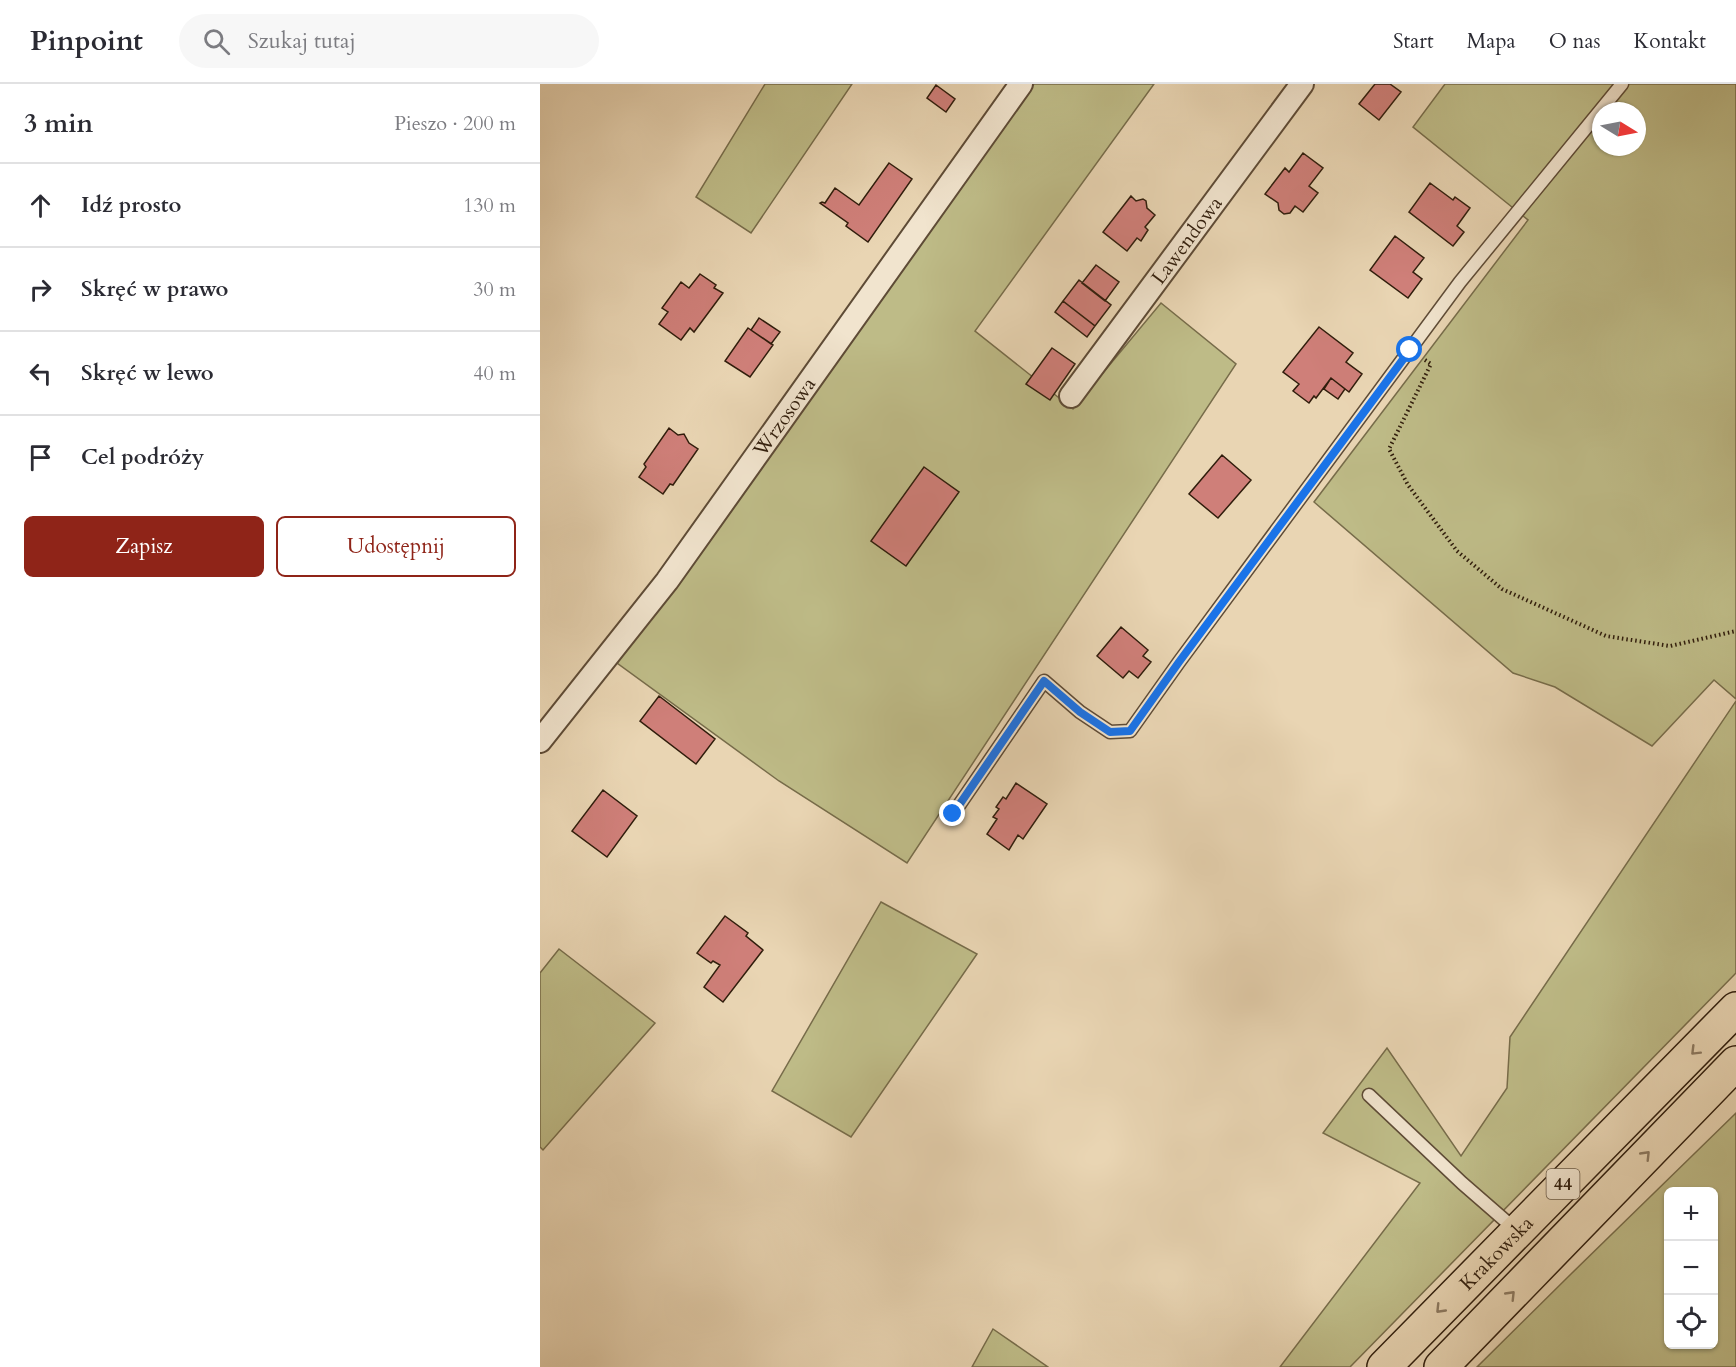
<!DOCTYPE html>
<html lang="pl">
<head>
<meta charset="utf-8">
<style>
  :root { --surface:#fff; --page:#f7f7f7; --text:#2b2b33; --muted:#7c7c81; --line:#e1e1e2; --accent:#8f2418 }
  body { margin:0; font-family:Cardo,serif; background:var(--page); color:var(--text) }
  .controls { position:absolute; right:18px; bottom:18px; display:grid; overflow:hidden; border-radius:9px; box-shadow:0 2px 4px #0004 }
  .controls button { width:54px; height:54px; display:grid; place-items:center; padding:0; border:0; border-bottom:2px solid var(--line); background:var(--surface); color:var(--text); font:30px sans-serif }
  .compass { position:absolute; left:1052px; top:18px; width:54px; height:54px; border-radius:50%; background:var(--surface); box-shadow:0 2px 4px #0004; rotate:100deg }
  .stop { position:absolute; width:18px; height:18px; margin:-14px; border:4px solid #1a73e8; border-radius:50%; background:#fff }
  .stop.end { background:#1a73e8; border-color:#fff; box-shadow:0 2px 6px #0008 }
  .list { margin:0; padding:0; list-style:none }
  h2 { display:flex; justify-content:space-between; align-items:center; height:78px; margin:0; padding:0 24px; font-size:26px }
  h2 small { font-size:20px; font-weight:400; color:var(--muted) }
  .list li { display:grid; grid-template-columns:39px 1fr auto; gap:18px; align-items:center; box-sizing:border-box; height:84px; padding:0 24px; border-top:2px solid var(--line) }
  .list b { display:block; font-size:22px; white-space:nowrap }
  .list em { font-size:20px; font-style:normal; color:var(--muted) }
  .actions { display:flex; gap:12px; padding:18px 24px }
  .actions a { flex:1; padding:14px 0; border:2px solid var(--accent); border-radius:9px; text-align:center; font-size:21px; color:var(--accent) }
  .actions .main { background:var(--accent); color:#fff }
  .icon { flex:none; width:33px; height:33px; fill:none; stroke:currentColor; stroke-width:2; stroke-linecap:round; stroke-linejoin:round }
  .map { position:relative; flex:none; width:1196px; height:1283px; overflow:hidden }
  header { display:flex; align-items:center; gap:36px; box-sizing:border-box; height:84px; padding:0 30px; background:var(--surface); border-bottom:2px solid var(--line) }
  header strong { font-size:28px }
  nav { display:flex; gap:33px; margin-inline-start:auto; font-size:21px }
  .search { width:420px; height:54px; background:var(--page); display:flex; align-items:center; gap:15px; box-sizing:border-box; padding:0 21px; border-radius:33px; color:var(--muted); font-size:22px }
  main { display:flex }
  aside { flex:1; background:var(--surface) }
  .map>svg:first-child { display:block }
</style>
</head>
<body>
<header>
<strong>Pinpoint</strong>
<div class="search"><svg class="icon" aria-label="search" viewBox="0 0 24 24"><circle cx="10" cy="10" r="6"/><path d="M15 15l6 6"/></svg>Szukaj tutaj</div>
<nav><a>Start</a><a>Mapa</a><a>O nas</a><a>Kontakt</a></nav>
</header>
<main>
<aside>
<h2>3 min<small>Pieszo · 200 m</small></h2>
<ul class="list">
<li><svg class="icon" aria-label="ahead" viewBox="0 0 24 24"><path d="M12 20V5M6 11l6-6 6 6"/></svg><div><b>Idź prosto</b></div><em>130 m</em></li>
<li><svg class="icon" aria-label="right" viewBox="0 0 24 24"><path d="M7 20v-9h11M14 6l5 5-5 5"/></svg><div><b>Skręć w prawo</b></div><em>30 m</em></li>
<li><svg class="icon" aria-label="left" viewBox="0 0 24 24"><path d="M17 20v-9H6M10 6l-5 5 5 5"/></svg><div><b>Skręć w lewo</b></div><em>40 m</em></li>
<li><svg class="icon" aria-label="arrive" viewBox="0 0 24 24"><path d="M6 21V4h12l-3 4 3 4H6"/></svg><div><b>Cel podróży</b></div></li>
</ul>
<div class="actions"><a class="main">Zapisz</a><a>Udostępnij</a></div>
</aside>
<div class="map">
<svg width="1196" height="1283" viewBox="0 0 1196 1283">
  <rect width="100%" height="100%" fill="#e9d5b3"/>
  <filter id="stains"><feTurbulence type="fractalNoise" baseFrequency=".00333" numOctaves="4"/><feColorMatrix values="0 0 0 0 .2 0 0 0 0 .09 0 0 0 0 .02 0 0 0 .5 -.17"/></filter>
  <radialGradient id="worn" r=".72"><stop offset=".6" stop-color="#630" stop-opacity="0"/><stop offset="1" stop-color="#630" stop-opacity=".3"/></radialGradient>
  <path fill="#bebb87" stroke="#776c4a" stroke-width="1.5" fill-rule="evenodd" d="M225,0H312L211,149L156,113Z
    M494,0H614L435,247L533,325L621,219L696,280L367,779L239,697L77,579Z
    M905,0H1196V615L1174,596L1112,662L1015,603L973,589L774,418L988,136L873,43ZM1061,27H1097V63H1061Z
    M1196,617V889L810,1283H740L880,1099L783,1049L847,964L921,1072L967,1004L970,953Z
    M341,818L437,870L311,1053L232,1007Z
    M19,865L115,939L3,1066L0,1063V889Z
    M1196,1029V1283H937L1031,1190ZM1128,1108H1174V1260H1128Z
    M453,1245L508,1283H432Z"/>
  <path fill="#cf7f79" stroke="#301d0c" stroke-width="1.5" d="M835,0H850L861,8L839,36L819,20Z
    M396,1L415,15L406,28L387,14Z
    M763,69L783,84L769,102L778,109L763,128L755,122L750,129L744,130L739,126L738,119L725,110L745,84L749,88Z
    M349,79L372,95L328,158L306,142L308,139L280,119L282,118L285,119L295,104L319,121Z
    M890,99L913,116L915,113L930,124L917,142L924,148L913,162L869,128Z
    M591,112L596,117L603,115L606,117L607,124L615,131L605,143L608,146L601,157L597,154L587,167L563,148Z
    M855,152L884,174L873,188L882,195L868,214L830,186Z
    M556,181L579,198L565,217L542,199Z
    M160,190L176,201L174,204L183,209L154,248L150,244L141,256L119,240L128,228L122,224L141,198L149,204Z
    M539,196L571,221L555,242L523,217Z
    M523,217L555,242L547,253L515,228Z
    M219,234L240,248L231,260L211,246Z
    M779,243L813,269L806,278L822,290L809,308L791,294L776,314L774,312L769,319L753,307L759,300L743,288Z
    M208,244L233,261L210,293L185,277Z
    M512,264L535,280L510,316L486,300Z
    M791,294L805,305L798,315L784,305Z
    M129,344L138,351L144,350L149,359L158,365L133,401L130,400L123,410L99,393L106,383L104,380Z
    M682,371L711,396L678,434L649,410Z
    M384,383L419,408L366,482L331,457Z
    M581,543L608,566L603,572L611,578L598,594L589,587L583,594L557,572Z
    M119,612L175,655L156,680L100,637Z
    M476,699L507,720L483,755L478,751L469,766L447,750L457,735L453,733L459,725L456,723L463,713L466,715Z
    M63,706L97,732L67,773L32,747Z
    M185,832L208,849L206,852L223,866L183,918L164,903L180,881L173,877L171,879L157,869Z"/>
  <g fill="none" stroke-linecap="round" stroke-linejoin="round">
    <g stroke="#5e4b36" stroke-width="15">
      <path id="lane" d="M413,730L504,597L540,628L570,648L590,647L639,578L920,198L1082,0
        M829,1011L922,1099L976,1146"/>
    </g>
    <g stroke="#5e4b36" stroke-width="26">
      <g id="street">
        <path id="s1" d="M531,312L762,0"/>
        <path id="s2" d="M0,657L127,497L481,0"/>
      </g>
    </g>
    <g stroke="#301d0c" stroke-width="36">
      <g id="primary">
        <path id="s3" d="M844,1283L1196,925"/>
        <path d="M901,1283L1196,979"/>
      </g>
    </g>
    <path stroke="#301d0c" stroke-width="4" stroke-dasharray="1.5 3" stroke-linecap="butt" d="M885,276L891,280L849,365L868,401L917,467L962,505L1066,552L1130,562L1196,547"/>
    <use href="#lane" stroke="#f1e4ce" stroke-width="12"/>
    <use href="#street" stroke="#f1e4ce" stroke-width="22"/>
    <use href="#primary" stroke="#e9d5b3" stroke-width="33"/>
  </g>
  <defs><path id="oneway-chevron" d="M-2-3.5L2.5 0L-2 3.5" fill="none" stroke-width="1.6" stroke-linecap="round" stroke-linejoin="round" transform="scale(1.5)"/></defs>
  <g stroke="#8c7960">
    <use href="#oneway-chevron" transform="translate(1155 967) rotate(135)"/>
    <use href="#oneway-chevron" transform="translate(1106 1071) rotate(-46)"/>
    <use href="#oneway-chevron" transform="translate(971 1211) rotate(-46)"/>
    <use href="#oneway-chevron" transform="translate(900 1225) rotate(134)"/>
  </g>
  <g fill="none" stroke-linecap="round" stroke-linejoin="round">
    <path stroke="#1a73e8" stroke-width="8" d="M413,730L504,597L540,628L570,648L590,647L639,578L870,266"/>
  </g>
  <g text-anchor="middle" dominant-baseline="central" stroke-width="6" stroke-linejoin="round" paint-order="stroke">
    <rect fill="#f1e4ce" stroke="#6a5946" stroke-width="1.5" x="1006.5" y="1085" width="33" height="30" rx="4.5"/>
    <g font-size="18" font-weight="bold" fill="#301d0c">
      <text x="1023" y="1100">44</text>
    </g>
    <g font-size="20" fill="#301d0c" stroke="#f1e4ce">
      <text stroke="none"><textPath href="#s1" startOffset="194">Lawendowa</textPath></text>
      <text stroke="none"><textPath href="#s2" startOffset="406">Wrzosowa</textPath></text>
      <text stroke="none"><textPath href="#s3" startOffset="160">Krakowska</textPath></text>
    </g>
  </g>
  <rect width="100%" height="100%" filter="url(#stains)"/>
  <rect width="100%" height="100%" fill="url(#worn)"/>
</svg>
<div class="controls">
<button>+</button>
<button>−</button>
<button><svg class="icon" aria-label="locate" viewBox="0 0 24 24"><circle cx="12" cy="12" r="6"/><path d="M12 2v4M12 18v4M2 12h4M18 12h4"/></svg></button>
</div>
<svg class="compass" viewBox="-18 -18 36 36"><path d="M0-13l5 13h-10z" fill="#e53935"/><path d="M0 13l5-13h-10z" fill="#7c7c81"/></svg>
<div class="stop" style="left:870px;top:266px"></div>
<div class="stop end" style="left:413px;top:730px"></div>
</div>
</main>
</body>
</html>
